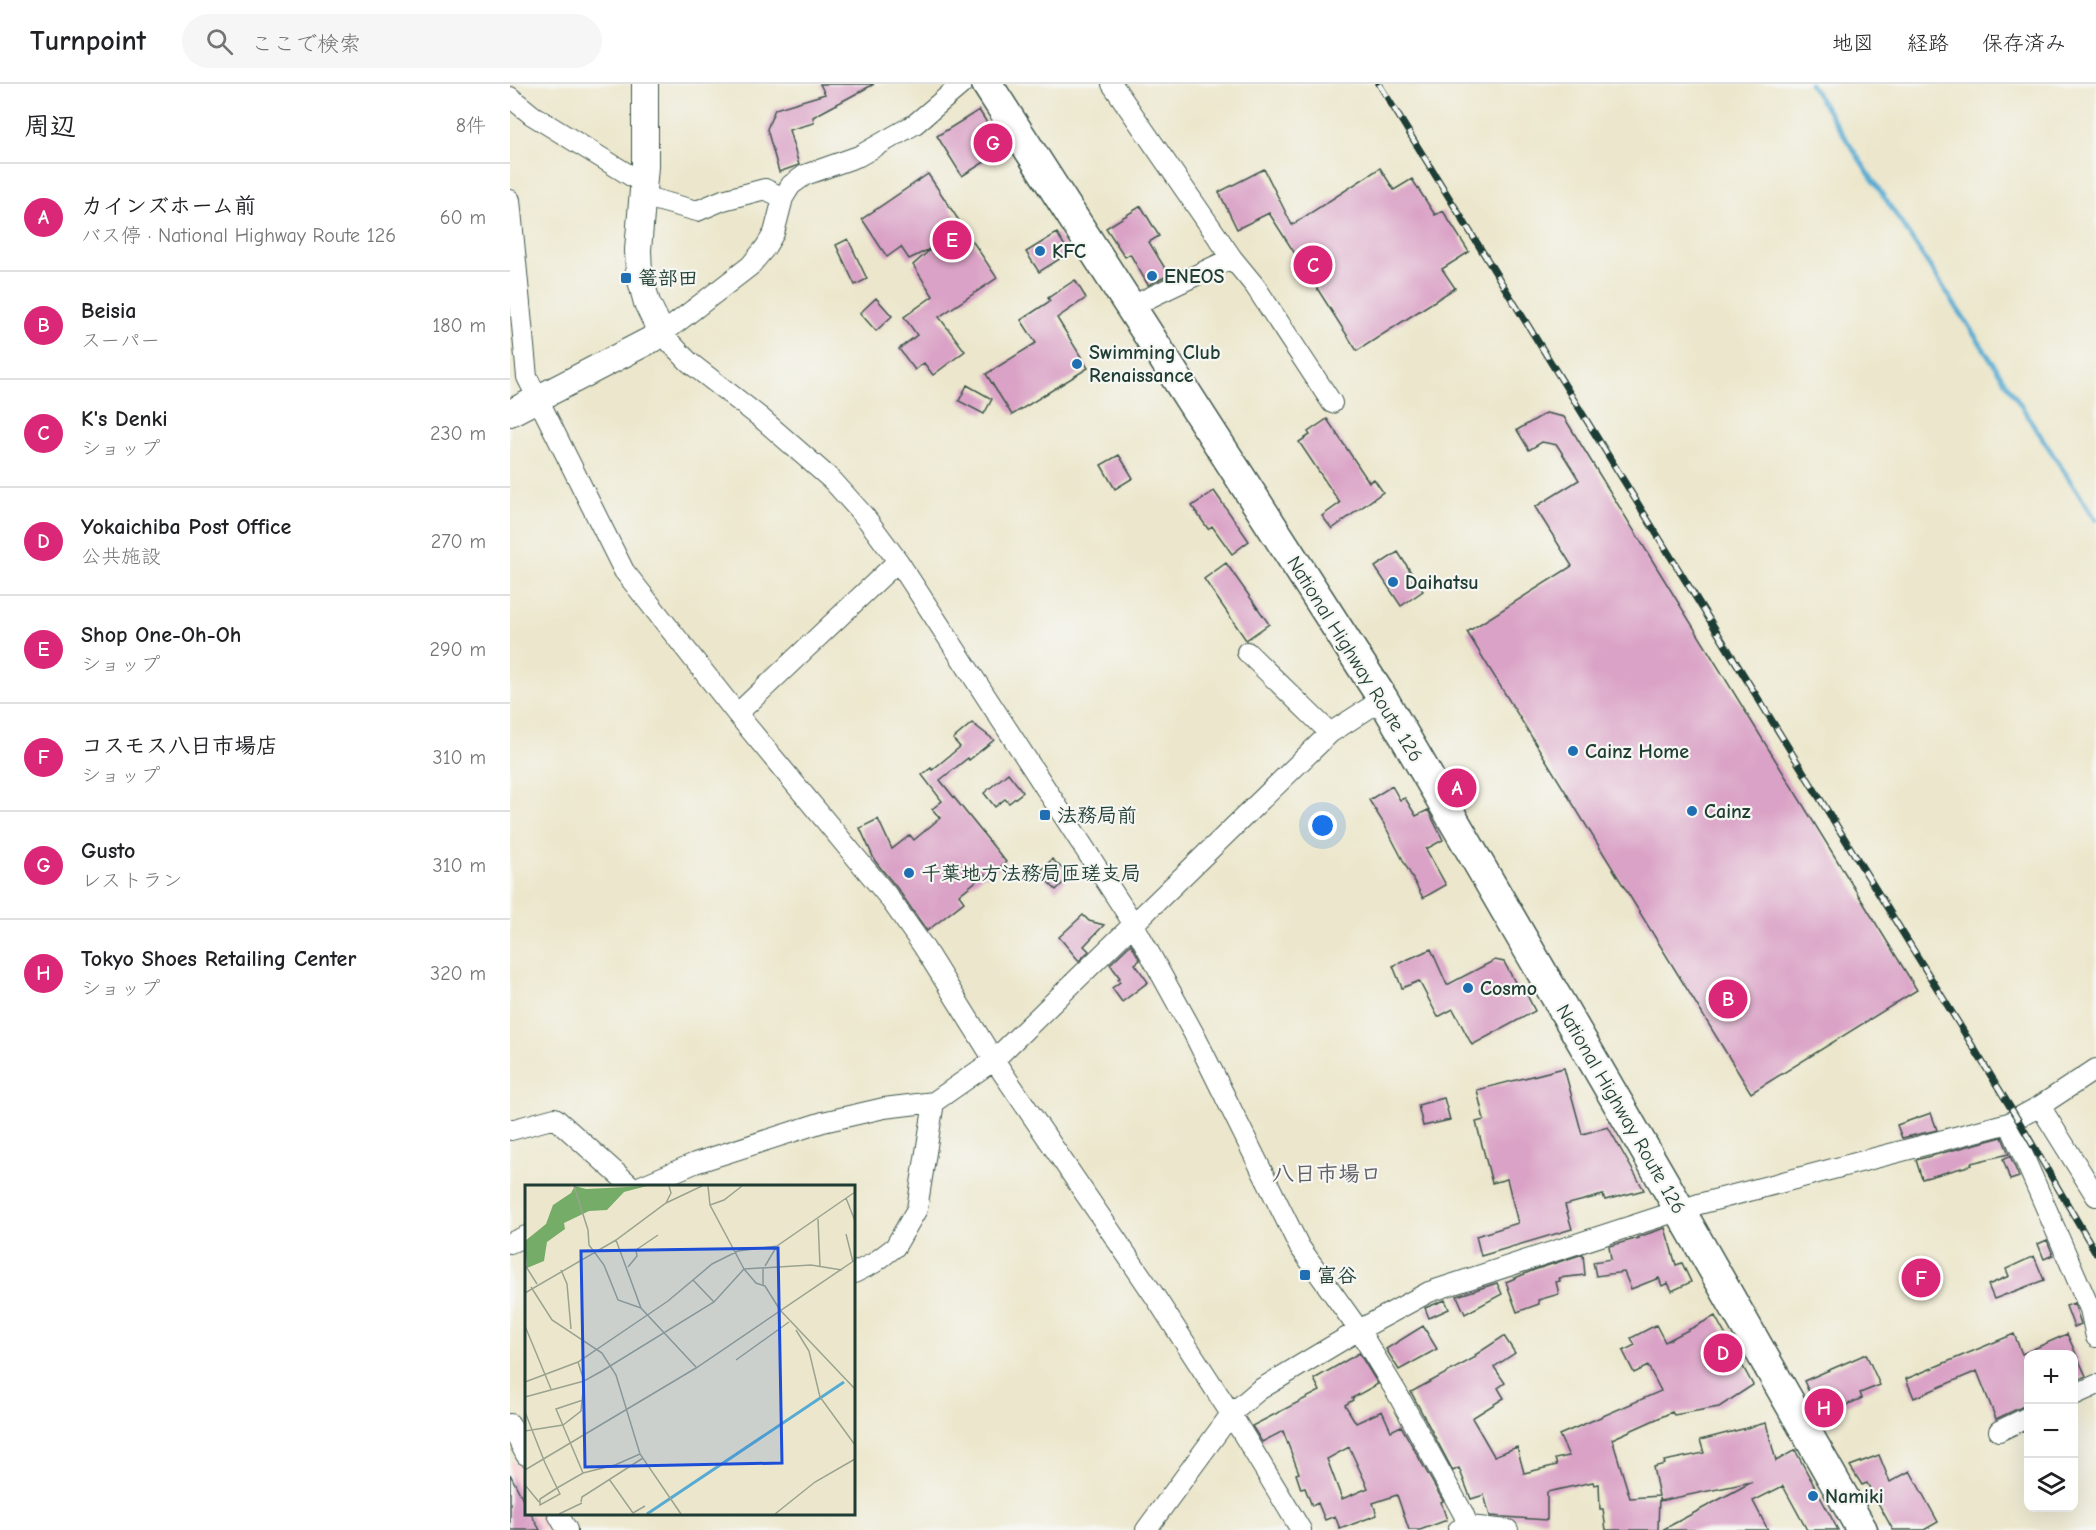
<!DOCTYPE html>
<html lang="ja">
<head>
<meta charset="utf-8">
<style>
  :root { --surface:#fff; --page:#f6f6f6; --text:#202124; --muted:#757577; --line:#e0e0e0; --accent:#db2777 }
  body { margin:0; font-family:"Comic Neue","Klee One",sans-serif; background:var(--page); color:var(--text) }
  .controls { position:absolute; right:18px; bottom:18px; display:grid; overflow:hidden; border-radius:12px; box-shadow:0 6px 24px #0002 }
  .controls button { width:54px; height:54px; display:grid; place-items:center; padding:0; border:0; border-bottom:2px solid var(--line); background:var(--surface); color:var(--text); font:30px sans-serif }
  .you { position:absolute; left:813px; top:742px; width:21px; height:21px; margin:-15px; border:4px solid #fff; border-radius:50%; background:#1a73e8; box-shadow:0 0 0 9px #1a73e833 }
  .badge { display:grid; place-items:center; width:39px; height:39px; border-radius:50%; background:var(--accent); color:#fff; font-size:20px; font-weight:700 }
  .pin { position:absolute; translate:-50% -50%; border:3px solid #fff; box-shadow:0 2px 6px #0006 }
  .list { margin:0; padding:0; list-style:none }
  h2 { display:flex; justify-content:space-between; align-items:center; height:78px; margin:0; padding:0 24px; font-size:26px }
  h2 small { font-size:20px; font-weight:400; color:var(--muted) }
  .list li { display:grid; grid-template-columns:39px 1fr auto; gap:18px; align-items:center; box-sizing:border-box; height:108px; padding:0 24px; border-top:2px solid var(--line) }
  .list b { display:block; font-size:22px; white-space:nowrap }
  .list p { margin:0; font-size:20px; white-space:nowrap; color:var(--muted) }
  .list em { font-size:20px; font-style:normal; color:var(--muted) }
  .icon { flex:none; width:33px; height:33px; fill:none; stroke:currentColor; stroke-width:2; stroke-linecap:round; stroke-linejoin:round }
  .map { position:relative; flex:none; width:1586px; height:1446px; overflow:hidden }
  header { display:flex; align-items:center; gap:36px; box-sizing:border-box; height:84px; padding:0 30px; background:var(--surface); border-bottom:2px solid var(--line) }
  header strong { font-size:28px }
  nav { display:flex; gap:33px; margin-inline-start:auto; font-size:21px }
  .search { width:420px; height:54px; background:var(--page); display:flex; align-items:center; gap:15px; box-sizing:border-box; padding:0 21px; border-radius:33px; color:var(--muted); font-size:22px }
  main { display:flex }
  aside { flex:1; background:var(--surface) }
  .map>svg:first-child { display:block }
</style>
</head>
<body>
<header>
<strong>Turnpoint</strong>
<div class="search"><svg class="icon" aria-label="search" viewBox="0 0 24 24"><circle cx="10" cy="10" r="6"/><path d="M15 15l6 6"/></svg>ここで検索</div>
<nav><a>地図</a><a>経路</a><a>保存済み</a></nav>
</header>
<main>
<aside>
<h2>周辺<small>8件</small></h2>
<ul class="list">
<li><span class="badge">A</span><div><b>カインズホーム前</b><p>バス停 · National Highway Route 126</p></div><em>60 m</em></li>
<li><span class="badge">B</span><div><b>Beisia</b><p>スーパー</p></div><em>180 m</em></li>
<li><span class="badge">C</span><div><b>K's Denki</b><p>ショップ</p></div><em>230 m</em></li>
<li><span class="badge">D</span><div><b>Yokaichiba Post Office</b><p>公共施設</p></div><em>270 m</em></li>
<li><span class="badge">E</span><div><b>Shop One-Oh-Oh</b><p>ショップ</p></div><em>290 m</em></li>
<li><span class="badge">F</span><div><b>コスモス八日市場店</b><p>ショップ</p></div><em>310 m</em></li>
<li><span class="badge">G</span><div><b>Gusto</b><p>レストラン</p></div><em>310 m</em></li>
<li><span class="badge">H</span><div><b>Tokyo Shoes Retailing Center</b><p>ショップ</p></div><em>320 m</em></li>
</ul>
</aside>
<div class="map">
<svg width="1586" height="1446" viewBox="0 0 1586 1446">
  <rect width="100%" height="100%" fill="#f6f6f2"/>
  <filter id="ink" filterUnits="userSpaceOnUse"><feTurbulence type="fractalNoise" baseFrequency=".0167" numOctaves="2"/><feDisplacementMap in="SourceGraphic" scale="12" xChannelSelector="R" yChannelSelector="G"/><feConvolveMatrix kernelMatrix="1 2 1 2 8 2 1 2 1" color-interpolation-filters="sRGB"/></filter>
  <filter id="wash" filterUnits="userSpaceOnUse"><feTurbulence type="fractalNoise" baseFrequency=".008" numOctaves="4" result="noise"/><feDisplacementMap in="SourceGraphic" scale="24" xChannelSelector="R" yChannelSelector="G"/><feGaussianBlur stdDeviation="1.35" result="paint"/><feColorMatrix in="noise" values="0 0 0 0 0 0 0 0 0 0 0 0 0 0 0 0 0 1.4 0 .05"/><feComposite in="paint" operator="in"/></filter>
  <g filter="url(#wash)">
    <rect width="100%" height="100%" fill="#ece7cc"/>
    <path fill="#f7cfd0" d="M14,1375L16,1381V1430H42L51,1446H0V1378Z"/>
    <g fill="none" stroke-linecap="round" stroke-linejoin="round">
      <path stroke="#57abd2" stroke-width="4.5" d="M1300,0L1586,436"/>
    </g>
    <g id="blocks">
      <path fill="#daa2c6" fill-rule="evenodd" d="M310,0H364L303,33L304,39L279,46L289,81L269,88L257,45L265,25L315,10Z
        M469,26L494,66L452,92L427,52Z
        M870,84L884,106L902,95L925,131L933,127L959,168L932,185L945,204L847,267L759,129L727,145L709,108L754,85L782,141Z
        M418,90L487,194L429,233L455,267L423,291L414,279L405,286L389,265L407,251L394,233L423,212L403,181L422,164L399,175L391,163L377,173L352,135Z
        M631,122L649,152L639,158L659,191L638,201L620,170L615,173L596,144Z
        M547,149L559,169L529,188L516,168Z
        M338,155L357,195L345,201L326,161Z
        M565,196L576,214L547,234L578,284L502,331L476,290L526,259L511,236L540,217L538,214Z
        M366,214L382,232L366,247L350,229Z
        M457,301L482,315L474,330L449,317Z
        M1036,329L1054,333L1407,906L1241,1009L957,548L1062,482L1025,423L1069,396L1047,361L1032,358L1019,366L1007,346Z
        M817,335L859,398L864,395L873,408L822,445L812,432L830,419L789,358L800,351L798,348Z
        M609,371L623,394L605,405L591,381Z
        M704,407L739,457L722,470L702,442L698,445L682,422Z
        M888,468L913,507L891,522L865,483Z
        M716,479L759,540L736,556L694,495Z
        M462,639L484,656L459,676L458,674L430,696L496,778L478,793L475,790L449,811L454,818L417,847L387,804L365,777L350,744L368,735L382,765L400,751L404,756L430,734L422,725L432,717L412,691L421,684L422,686L450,663L443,655Z
        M498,689L513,708L499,719L495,715L485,723L474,709Z
        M882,702L890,716L895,714L906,732L918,726L933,756L916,765L936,801L913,814L874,740L859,716Z
        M542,775L560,792L546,806L529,789Z
        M573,831L579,837L594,841L574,862L579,867L569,877L549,853Z
        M621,860L630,876L625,880L638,898L612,918L602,904L610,898L608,895L610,894L600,880Z
        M921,865L937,901L985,876L994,878L1011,909L1015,907L1025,927L962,961L943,925L928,933L909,897L892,904L883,882Z
        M1054,984L1072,1050L1098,1043L1134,1106L1095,1116L1093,1111L1055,1121L1062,1145L971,1172L966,1152L1008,1139L997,1095L982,1099L966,1038L974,1036L967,1006Z
        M934,1014L940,1036L913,1042L908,1021Z
        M1421,1029L1427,1046L1392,1054L1387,1041Z
        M1492,1053L1499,1070L1461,1079L1462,1081L1412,1095L1406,1076Z
        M1500,1072L1509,1093L1500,1096L1493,1075Z
        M1155,1144L1166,1181L1172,1179L1181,1198L1162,1207L1158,1199L1152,1202L1149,1194L1121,1205L1114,1188L1086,1192L1083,1178L1101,1175L1099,1162L1129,1154L1128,1153Z
        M1537,1156L1543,1171L1534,1175L1528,1160Z
        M1073,1170L1075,1191L1049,1194L1050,1197L1046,1198L1049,1210L1028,1216L1029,1220L1007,1228L996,1198L1024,1186Z
        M1524,1172L1534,1196L1484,1215L1478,1201L1499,1192L1496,1185Z
        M987,1199L992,1210L955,1230L947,1212Z
        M935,1216L939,1225L919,1234L915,1224Z
        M1564,1219L1571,1240L1564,1243L1556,1222Z
        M1205,1232L1243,1301L1209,1323L1164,1331L1162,1328L1102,1355L1120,1414L1149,1412L1143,1383L1155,1380L1154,1377L1194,1369L1190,1356L1256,1339L1266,1377L1285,1366L1328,1446H1297L1273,1402L1243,1417L1258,1446H1152L1242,1398L1150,1417L1149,1414L1148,1446H1096L1093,1425H1090L1089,1400L1084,1401L1083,1398L1037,1408V1436L980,1432L974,1411L961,1415L949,1384L943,1387L901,1308L966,1273L965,1271L994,1252L1005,1269L984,1283L995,1299L988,1304L994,1314L962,1334L984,1372L1007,1363L1014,1389L1047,1381L1045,1375L1059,1372L1049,1351L1151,1307L1138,1282L1124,1289L1113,1267L1125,1261L1121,1254L1146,1241L1155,1258Z
        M913,1242L927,1265L889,1286L876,1265Z
        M1504,1250L1512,1270L1557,1250L1576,1292L1563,1298V1270H1518V1320L1486,1335L1467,1287L1404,1314L1396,1295Z
        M849,1269L868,1300L842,1314L843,1316L835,1321L846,1339L872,1327L881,1347L891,1342L933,1417L931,1418L937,1436L910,1446H899L887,1411L863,1419L867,1431L830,1445L825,1432L815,1436L808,1419L802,1422L795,1404L791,1405L786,1390L789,1389L773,1347L752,1358L742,1342L810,1307L804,1295ZM839,1363L858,1404L832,1415L817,1375Z
        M1356,1270L1370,1301L1350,1309L1352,1314L1310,1333L1294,1297Z
        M1369,1371L1380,1398L1400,1387L1428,1438L1414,1446H1383L1357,1399L1352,1401L1340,1382Z
        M0,1390L16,1421V1430H21L30,1446H0Z"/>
    </g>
  </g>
  <g filter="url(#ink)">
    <use href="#blocks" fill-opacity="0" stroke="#3e564b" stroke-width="1.5"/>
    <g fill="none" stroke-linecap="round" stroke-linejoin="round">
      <g stroke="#3e564b" stroke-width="22">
        <path id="minor" d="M452,0L405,40L349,72L295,91L281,101L273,114L264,149L255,164L240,182L152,250L179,278L251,334L323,397L356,434L388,477L623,839L684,950L789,1162L849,1246L887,1309L953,1429L960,1446
          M602,0L722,174L745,202L822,319
          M0,13L22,31L134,100
          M132,112L187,127L213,116L255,105L273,114
          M0,116L17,293L114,487L227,630L377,811L413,862L484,976L644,1211L721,1330L791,1446
          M620,223L722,174
          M737,568L820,649
          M227,630L388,477
          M1530,1022L1586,1112
          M1499,1039L1580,1225L1586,1253
          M0,1045L1,1046L45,1034L121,1102
          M131,1102L185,1079L313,1038L374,1024L424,1018L484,976L820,649L873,615
          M0,1159L16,1152
          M344,1189L364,1179L385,1163L407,1125L424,1018
          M1564,1311L1586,1301
          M0,1340L16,1371
          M1489,1347L1518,1333
          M48,1430L57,1446
          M636,1446L721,1330L749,1306L849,1246L919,1208L1189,1120L1499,1039L1530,1022L1586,985
          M948,1446L959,1442L998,1446"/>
      </g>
      <g stroke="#3e564b" stroke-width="28">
        <path id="major" d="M0,329L152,250L137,219L129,189L128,166L135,82V0"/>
      </g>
      <g stroke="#3e564b" stroke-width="33">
        <path id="highway" d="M477,0L873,615L1159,1107L1352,1446"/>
      </g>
      <use href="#minor" stroke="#fff" stroke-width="20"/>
      <use href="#major" stroke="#fff" stroke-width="26"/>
      <use href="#highway" stroke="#fff" stroke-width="30"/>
      <g stroke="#1f3d34" stroke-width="7">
        <path id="rail" d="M869,0L1507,1034L1586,1169"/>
      </g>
      <use href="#rail" stroke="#f6f6f2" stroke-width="4.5" stroke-dasharray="14" stroke-linecap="butt"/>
    </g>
  </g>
  <g fill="#1f6fb2" stroke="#f6f6f2" stroke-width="2">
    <circle cx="530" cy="167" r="6"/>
    <circle cx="642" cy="192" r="6"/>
    <rect x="110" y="188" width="12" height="12" rx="3"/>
    <circle cx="567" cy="280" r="6"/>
    <circle cx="883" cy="498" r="6"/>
    <circle cx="1063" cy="667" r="6"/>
    <circle cx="1182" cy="727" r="6"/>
    <rect x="529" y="725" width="12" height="12" rx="3"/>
    <circle cx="399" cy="789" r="6"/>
    <circle cx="958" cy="904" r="6"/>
    <rect x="789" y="1185" width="12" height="12" rx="3"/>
    <circle cx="1303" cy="1412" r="6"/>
  </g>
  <g text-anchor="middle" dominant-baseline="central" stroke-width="4.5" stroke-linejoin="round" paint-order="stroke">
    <g font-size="20" font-weight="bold" fill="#1f3d34" stroke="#f6f6f2" text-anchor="start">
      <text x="542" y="167">KFC</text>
      <text x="654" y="192">ENEOS</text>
      <text x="128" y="194">篭部田</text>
      <text x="579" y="268">Swimming Club<tspan x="579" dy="23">Renaissance</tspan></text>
      <text x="895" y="498">Daihatsu</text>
      <text x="1075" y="667">Cainz Home</text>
      <text x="1194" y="727">Cainz</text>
      <text x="547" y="731">法務局前</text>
      <text x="411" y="789">千葉地方法務局匝瑳支局</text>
      <text x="970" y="904">Cosmo</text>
      <text x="807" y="1191">富谷</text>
      <text x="1315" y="1412">Namiki</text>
    </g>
    <g font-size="20" fill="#1f3d34" stroke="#f6f6f2">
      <text transform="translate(845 575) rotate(58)">National Highway Route 126</text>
      <text transform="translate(1111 1025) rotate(60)">National Highway Route 126</text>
    </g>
    <g font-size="22" font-weight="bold" fill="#606067" stroke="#f6f6f2">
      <text x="817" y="1090">八日市場ロ</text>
    </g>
  </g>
  <g transform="translate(15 1101)">
    <rect width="330" height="330" fill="#ece7cc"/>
    <path d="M50,1L61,4L122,1L99,7L82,25L64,26L39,38L40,44L22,57L19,76L2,83L0,56L21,39L28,20L46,8Z" fill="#75ac68"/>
    <path fill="none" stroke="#57abd2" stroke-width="3" d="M122,329L319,197"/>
    <path fill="none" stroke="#9aa38f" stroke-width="1.5" d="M49,1L63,45L64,60L79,80L93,115L116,123M183,1L185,20L219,84L286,80L317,85M321,13L330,36M141,18L146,8L144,1M185,20L199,15L217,1M293,34L295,82M321,49L328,77M91,55L116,123L171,182M0,80L12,99M240,81L252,61L330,7M103,82L112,71L111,65L133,50M238,82V100M36,85L42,99L46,144M168,95L189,117M6,102L27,135L77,168L91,190L115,269L156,329M0,108L91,55L141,18L177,1M256,126L330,204M0,141L26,204M271,145L284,166L295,212L330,260M211,175L264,137M0,197L53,177L143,116L187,79L213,66L252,61M0,212L59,196L77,186L189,117L219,84L231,98L240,101L255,125M58,215L31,224L58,288M0,227L20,278L34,307L35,309L15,320V314L32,303M0,246L38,240L56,226L59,196L53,177M0,285L171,183L330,75M84,294L108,328L120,321M0,300L14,317M32,303L58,288L90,280L115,269M56,317L57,312L118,273M34,329L57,318M250,329L290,297L330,274"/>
    <path fill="#1d4ed8" fill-opacity="0.15" stroke="#1d4ed8" stroke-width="3" d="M253,63L257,278L60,282L56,66Z"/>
    <rect width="330" height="330" fill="none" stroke="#1f3d34" stroke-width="3"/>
  </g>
</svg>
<div class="controls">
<button>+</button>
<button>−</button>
<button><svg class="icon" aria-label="layers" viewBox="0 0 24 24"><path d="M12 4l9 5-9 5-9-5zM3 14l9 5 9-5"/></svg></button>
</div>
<div class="you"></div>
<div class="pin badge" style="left:947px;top:704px">A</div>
<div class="pin badge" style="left:1218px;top:915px">B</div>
<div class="pin badge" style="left:803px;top:181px">C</div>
<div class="pin badge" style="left:1213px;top:1269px">D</div>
<div class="pin badge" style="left:442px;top:156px">E</div>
<div class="pin badge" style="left:1411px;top:1194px">F</div>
<div class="pin badge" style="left:483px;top:59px">G</div>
<div class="pin badge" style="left:1314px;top:1324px">H</div>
</div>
</main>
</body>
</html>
